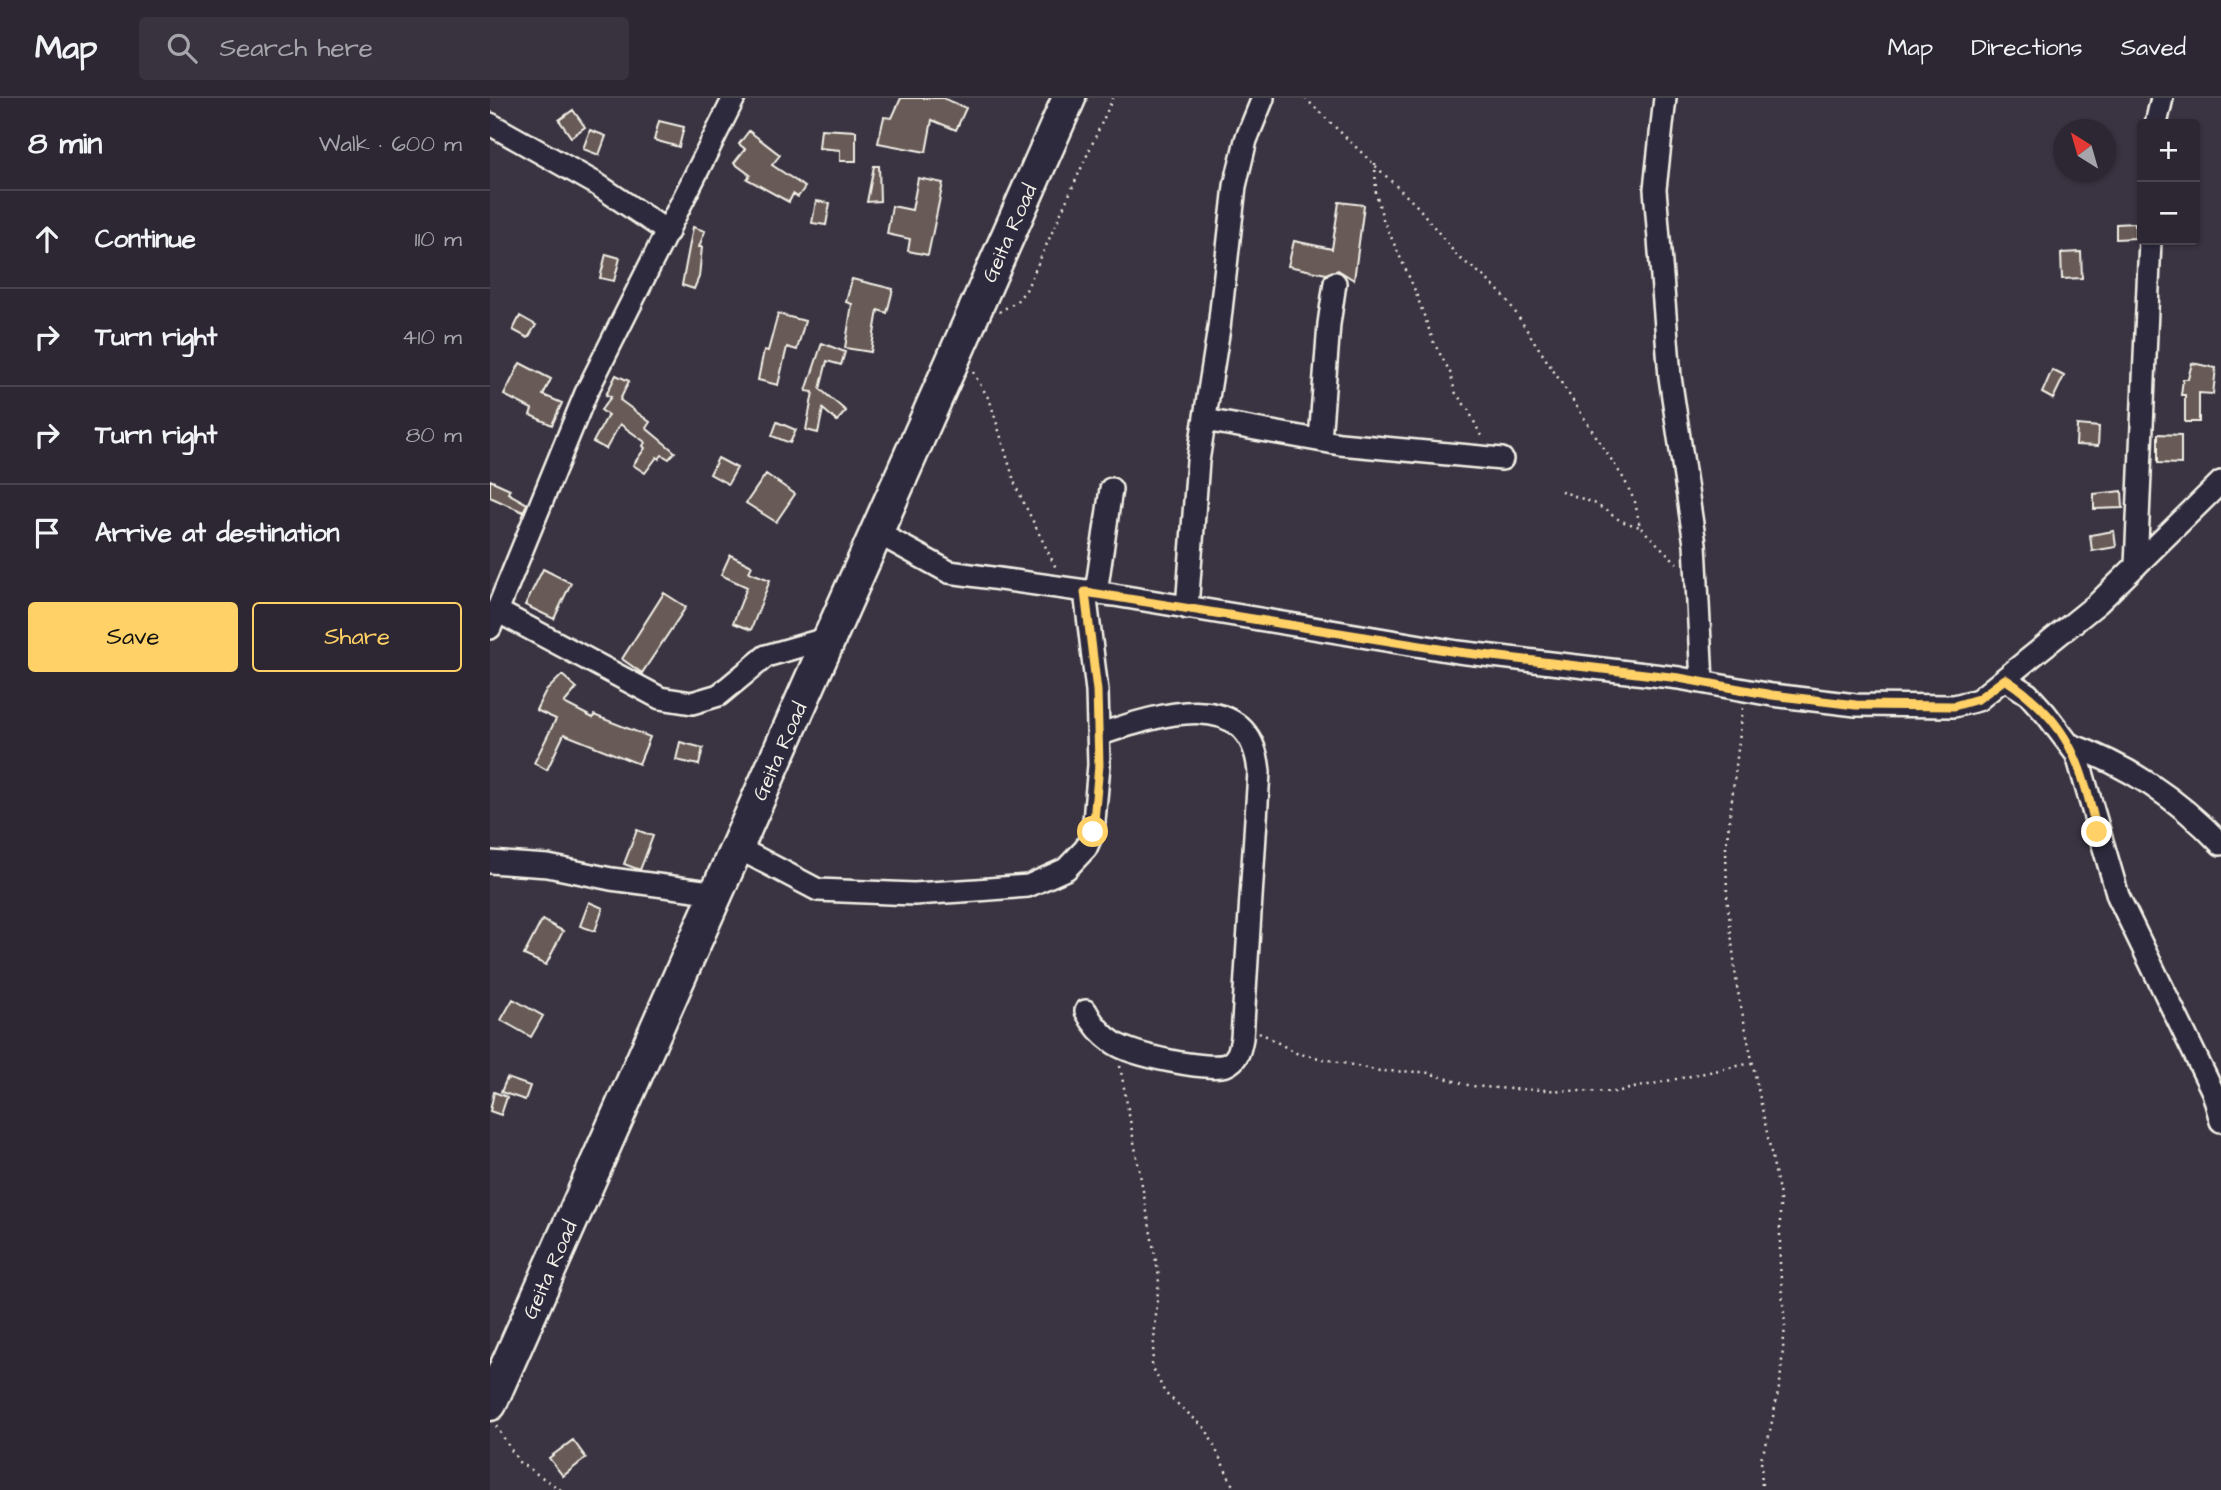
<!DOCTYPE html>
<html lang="en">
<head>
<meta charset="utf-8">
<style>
  :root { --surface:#2c2732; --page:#38333e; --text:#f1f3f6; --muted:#a6a5ac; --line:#48444d; --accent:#ffd166 }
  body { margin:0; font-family:"Architects Daughter",sans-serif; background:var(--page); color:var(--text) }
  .controls { position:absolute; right:21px; top:21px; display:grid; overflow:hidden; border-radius:7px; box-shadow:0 2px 5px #0004 }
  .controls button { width:63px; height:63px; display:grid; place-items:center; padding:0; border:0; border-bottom:2px solid var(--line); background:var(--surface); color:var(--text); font:35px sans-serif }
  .compass { position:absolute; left:1563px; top:21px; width:63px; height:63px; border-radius:50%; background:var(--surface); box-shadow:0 2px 5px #0004; rotate:323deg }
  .stop { position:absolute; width:21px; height:21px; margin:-16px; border:5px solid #ffd166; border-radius:50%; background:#fff }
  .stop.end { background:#ffd166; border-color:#fff; box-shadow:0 2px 7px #0008 }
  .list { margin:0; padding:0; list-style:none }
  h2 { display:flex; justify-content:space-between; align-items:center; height:91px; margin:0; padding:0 28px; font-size:30px }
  h2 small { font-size:23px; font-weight:400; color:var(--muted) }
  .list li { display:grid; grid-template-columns:46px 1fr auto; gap:21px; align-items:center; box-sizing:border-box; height:98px; padding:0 28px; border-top:2px solid var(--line) }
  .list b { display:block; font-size:26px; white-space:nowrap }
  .list em { font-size:23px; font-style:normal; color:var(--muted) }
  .actions { display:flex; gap:14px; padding:21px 28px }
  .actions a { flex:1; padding:16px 0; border:2px solid var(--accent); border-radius:7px; text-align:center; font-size:24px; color:var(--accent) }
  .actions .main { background:var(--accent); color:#111 }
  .icon { flex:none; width:38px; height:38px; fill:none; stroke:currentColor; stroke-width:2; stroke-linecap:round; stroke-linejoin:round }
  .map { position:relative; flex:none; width:1731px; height:1392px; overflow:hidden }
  header { display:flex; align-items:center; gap:42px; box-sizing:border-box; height:98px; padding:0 35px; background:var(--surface); border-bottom:2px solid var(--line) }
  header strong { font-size:33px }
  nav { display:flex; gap:38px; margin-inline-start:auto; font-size:24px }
  .search { width:490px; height:63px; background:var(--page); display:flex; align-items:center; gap:18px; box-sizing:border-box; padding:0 24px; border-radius:7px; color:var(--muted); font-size:26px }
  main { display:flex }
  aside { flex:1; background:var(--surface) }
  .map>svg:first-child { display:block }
</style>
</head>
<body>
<header>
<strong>Map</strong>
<div class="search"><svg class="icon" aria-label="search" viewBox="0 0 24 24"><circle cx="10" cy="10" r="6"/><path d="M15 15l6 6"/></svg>Search here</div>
<nav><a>Map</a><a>Directions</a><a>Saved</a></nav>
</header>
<main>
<aside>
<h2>8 min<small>Walk · 600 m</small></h2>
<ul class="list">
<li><svg class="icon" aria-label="ahead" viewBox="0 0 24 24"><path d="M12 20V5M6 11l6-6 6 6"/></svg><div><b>Continue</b></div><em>110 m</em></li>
<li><svg class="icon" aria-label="right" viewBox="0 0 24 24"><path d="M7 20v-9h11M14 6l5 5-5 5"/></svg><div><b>Turn right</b></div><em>410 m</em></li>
<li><svg class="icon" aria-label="right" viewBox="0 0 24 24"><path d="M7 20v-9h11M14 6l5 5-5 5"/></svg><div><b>Turn right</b></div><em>80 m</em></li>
<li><svg class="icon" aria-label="arrive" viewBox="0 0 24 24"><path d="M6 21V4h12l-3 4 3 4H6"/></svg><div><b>Arrive at destination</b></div></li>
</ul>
<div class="actions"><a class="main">Save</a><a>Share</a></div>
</aside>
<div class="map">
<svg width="1731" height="1392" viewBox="0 0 1731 1392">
  <rect width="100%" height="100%" fill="#3a3442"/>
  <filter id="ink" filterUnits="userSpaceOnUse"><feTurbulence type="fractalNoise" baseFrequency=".0143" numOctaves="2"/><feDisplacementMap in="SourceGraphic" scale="14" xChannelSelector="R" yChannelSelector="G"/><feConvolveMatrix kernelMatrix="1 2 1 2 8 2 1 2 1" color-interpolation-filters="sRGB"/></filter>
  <g filter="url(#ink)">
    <path fill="#675a56" stroke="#f4f1e8" stroke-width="2" d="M411,0H453L476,10L466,32L442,22L436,54L388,45L394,19L402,20Z
      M83,12L95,29L81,39L69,22Z
      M169,23L194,29L189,49L164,42Z
      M331,31L366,33V63H350V52L329,50Z
      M100,32L116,38L109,57L93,51Z
      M259,33L290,57L282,67L315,89L308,99L303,96L299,104L257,81L260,77L244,65L255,51L249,46Z
      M384,68H389L390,103L377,104Z
      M428,80L453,85L438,157L418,153L420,141L397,136L402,108L422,112Z
      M326,103L340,105L336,127L322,125Z
      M849,104L874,107L864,182L848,172L836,176L798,168L804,143L842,151Z
      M1645,125V140L1626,141V126Z
      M203,129L215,133L209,149H212L209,179L204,191L192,187Z
      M1591,154L1592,180L1572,181L1571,155Z
      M116,156L130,160L124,183L110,180Z
      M362,181L403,191L397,215L388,212L381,254L355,250L362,206L356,204Z
      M288,216L315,223L307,252L297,249L288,287L268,282L274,252L278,253Z
      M30,218L46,227L38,240L23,232Z
      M332,245L355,254L351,267L337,263L330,291L356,313L347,323L333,311L328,335L316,332L323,294L316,293Z
      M30,265L61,281L53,297L72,305L62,327L40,317L42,311L14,297Z
      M1702,265L1726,270L1723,296L1709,295V324H1695V297H1691L1693,281H1698Z
      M1562,272L1574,278L1563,301L1552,295Z
      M126,277L139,283L130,302L160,324L156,330L185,354L179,361L172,357L169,361L167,359L155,375L143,367L155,350L153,348L155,344L130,326L116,351L103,344L118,317L111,312L121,299L116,297Z
      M287,324L306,332L300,345L282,338Z
      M1587,327L1609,329L1608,348L1586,347Z
      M1668,336L1691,337V366L1668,365Z
      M228,360L247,370L238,386L220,376Z
      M276,376L305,396L286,424L256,405Z
      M0,382L20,391L18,395L37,406L33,414L0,399Z
      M1632,393L1633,410L1604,411V396Z
      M1624,433L1626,449L1602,453L1600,437Z
      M240,457L262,468L259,474L280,482L261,532L243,525L257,489L231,477Z
      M53,471L81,485L64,521L35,507Z
      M174,495L196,509L152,575L132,561Z
      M72,577L87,590L74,605L103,620L104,617L160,639L149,666L74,636L57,672L44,665L66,621L46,612L55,594Z
      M190,644L213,650L209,667L186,662Z
      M147,732L163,738L150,772L134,766Z
      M99,804L113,810L105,833L90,828Z
      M52,822L73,833L56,867L34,857Z
      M23,901L53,918L41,939L11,922Z
      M17,980L40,988L35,1002L11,994Z
      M4,994L17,999L11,1017L0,1013Z
      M83,1342L96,1360L73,1378L59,1360Z"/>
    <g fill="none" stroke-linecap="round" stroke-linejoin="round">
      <g stroke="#f4f1e8" stroke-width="26">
        <path id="minor" d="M1175,0L1165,91L1180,279L1205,446L1212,584
          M0,26L105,85L178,134
          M1666,26L1672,0
          M715,322L850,346L1012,361
          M830,342L839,226L845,185
          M388,435L459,474L624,497L968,554L1189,580L1282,597L1366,607L1464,608L1488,602L1608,505L1731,384
          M1646,468L1660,142
          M606,495L621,391
          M697,510L708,363L729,230L745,88L756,42L773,0
          M7,513L170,600L202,605L229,597L276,558L342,539
          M0,530L96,295L244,0
          M1515,581L1538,596L1556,616L1587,657L1628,798L1723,994L1731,1023
          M1579,646C1639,668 1687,700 1731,746
          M248,750L328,792L424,796L487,792L538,788L576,771L596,750L603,734L609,667L607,593L595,493
          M0,764L58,768L121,781L228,795
          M596,913C603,927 611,936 624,945C641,957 717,973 736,967C748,962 750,951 752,940L769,674C761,584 665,618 608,637"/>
      </g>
      <g stroke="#f4f1e8" stroke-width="37">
        <g id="highway">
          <path id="s1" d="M0,1306L579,0"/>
        </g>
      </g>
      <path stroke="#f4f1e8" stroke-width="2.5" stroke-dasharray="2 5" stroke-linecap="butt" d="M815,0L928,109L968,159L991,176L1016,200L1134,381L1145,404L1150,429L1187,465
        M885,65L886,96L893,121L924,190L944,245L960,274L965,294L979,313L993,342
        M509,214L526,204L536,192L623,0
        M483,274L500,303L526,389L566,470
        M1071,393L1104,405L1131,423L1150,429
        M1253,610L1236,750L1237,798L1247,889L1290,1098V1168L1295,1228L1290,1285L1279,1338L1271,1360L1272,1392
        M769,934L806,955L890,973L935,974L981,988L1021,991L1125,994L1262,965
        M630,968L669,1179L662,1268L675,1295L716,1331L745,1392
        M6,1328L29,1364L71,1392"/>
      <use href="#minor" stroke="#2f2a3d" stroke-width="21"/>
      <use href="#highway" stroke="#2f2a3d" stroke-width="32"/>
    </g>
  </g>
  <g fill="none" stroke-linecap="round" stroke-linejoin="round" filter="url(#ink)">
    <path stroke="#ffd166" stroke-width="9" d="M603,734L609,667L607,593L595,494L968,554L1189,580L1282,597L1366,607L1464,608L1488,601L1515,581C1578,622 1591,664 1607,734"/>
  </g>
  <g text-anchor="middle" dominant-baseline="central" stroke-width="6" stroke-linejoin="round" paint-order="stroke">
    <g font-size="21" fill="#f4f1e8" stroke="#2f2a3d">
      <text stroke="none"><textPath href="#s1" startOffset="1281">Geita Road</textPath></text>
      <text stroke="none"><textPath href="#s1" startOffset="714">Geita Road</textPath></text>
      <text stroke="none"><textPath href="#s1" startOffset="147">Geita Road</textPath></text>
    </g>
  </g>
</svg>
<div class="controls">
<button>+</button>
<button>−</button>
</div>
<svg class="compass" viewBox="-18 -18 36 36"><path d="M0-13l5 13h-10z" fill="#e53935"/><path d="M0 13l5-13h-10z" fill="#a6a5ac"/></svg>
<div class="stop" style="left:603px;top:734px"></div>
<div class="stop end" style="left:1607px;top:734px"></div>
</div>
</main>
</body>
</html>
